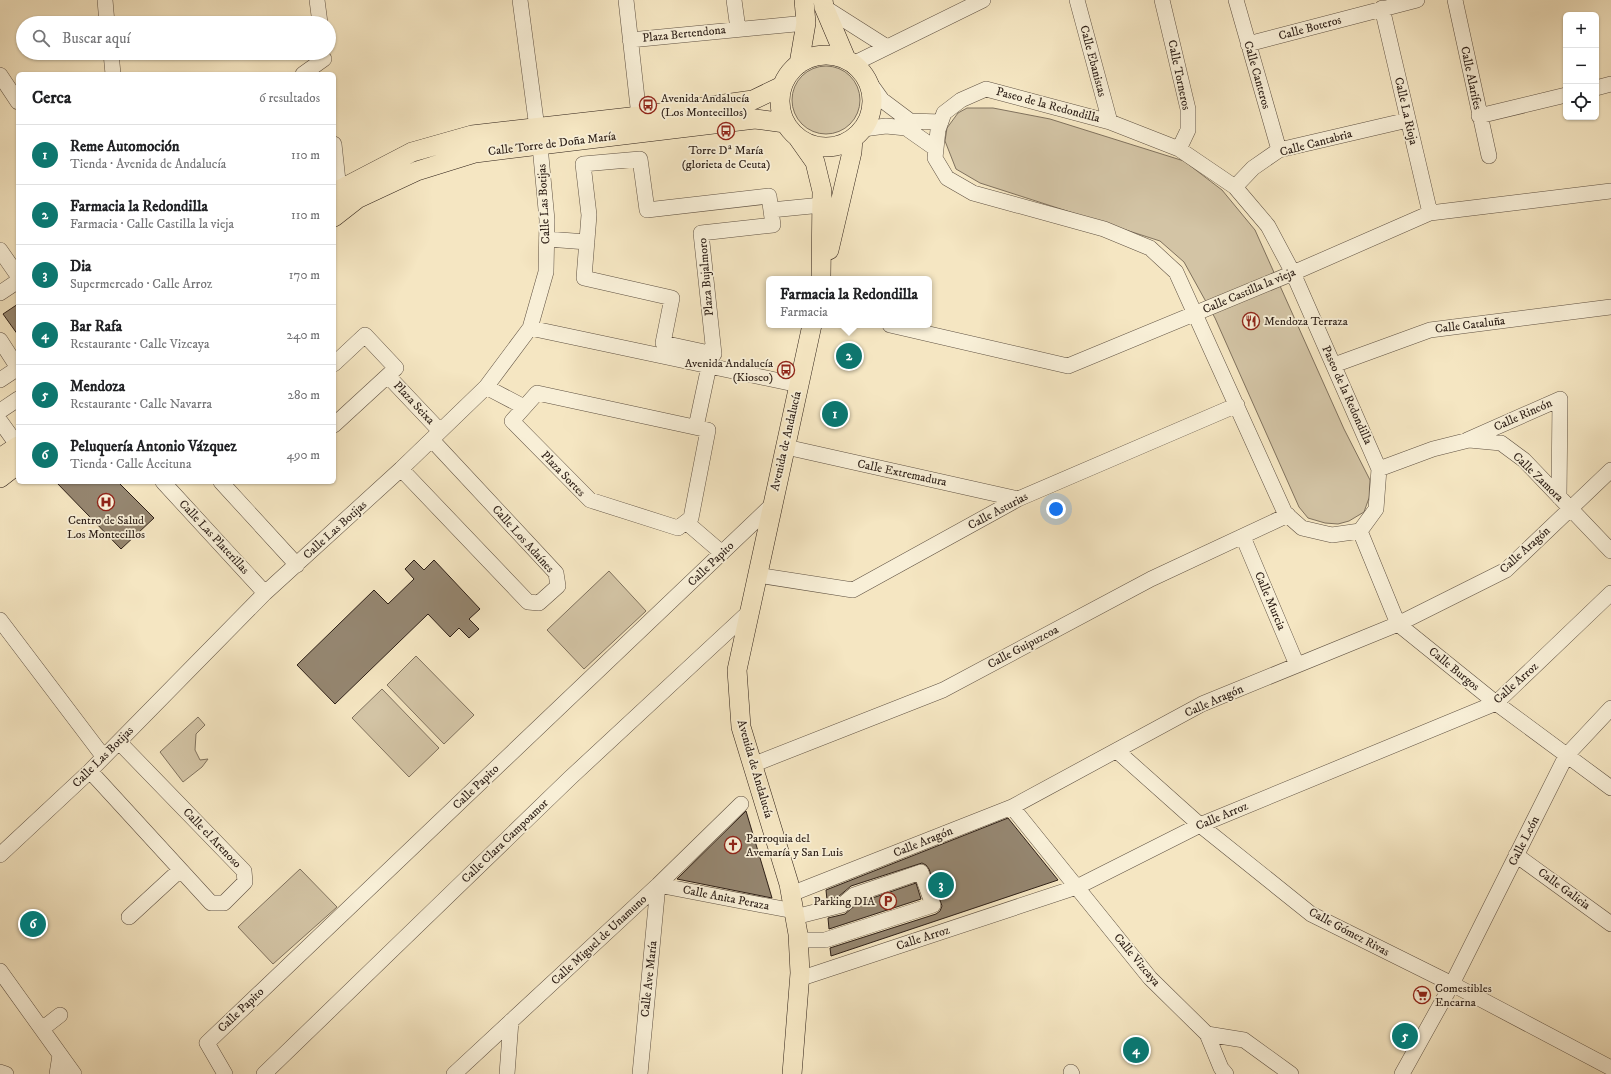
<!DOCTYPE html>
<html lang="es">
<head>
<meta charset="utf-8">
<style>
  :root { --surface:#fff; --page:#f2f2f2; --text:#202124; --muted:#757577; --line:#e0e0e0; --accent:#0f766e }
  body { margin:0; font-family:"IM FELL DW Pica",serif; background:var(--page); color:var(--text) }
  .controls { position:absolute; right:12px; top:12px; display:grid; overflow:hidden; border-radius:6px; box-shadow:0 1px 3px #0004 }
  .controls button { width:36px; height:36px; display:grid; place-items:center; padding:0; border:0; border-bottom:1px solid var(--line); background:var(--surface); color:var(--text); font:20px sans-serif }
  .you { position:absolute; left:1056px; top:509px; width:14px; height:14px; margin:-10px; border:3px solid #fff; border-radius:50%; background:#1a73e8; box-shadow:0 0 0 6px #1a73e833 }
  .badge { display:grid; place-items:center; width:26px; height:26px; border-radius:50%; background:var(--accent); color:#fff; font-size:13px; font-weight:700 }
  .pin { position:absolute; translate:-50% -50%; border:2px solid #fff; box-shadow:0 1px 4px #0006 }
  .popup { position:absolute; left:766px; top:276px; width:166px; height:52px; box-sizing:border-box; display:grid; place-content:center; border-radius:6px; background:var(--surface); filter:drop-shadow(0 1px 3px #0005); font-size:13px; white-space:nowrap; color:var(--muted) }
  .popup b { font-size:15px; color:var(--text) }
  .popup::after { content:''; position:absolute; left:50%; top:100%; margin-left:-8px; border:8px solid transparent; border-top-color:var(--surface) }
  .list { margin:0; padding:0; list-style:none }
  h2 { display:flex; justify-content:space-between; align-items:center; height:52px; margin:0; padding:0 16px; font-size:17px }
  h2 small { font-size:13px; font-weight:400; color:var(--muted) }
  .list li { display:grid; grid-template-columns:26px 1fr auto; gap:12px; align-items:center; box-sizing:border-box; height:60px; padding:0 16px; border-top:1px solid var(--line) }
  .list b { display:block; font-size:15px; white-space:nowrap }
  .list p { margin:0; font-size:13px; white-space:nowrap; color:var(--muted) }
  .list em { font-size:13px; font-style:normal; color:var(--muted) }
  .icon { flex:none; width:22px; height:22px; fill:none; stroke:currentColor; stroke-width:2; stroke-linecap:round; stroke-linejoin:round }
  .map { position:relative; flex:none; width:1611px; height:1074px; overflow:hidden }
  .search { position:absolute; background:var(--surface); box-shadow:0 1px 3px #0004; left:16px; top:16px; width:320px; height:44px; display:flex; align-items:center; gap:10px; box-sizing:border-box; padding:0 14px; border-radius:22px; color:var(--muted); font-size:15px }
  .panel { position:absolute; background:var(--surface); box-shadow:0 1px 3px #0004; left:16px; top:72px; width:320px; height:412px; border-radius:6px }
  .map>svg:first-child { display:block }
</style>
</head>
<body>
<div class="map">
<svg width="1611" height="1074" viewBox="0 0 1611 1074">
  <rect width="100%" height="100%" fill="#f5e6c2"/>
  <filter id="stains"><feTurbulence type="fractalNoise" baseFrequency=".005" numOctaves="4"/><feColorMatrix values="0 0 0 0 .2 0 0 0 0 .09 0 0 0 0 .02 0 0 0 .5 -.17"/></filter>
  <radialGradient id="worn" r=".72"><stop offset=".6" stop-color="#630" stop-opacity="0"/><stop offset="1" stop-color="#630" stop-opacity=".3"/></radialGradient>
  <path fill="#d3c4a5" stroke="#80725e" d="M792 100a34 34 0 1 1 68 0a34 34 0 1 1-68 0Z
    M967,108H993L1050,119L1184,161L1222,190L1255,230L1344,429L1370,480L1369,498L1364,512L1349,521L1338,524L1325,523L1308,518L1299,507L1215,318L1184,262L1160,241L980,183L956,169L945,141L947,128L958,113Z
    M609,571L646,611L584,669L547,630Z
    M416,656L474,715L444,744L387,685Z
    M382,689L439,748L409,777L352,718Z
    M198,717L205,725L196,734L195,750L200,760L208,759L202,767L183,782L160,752Z
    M300,869L337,907L273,964L238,927Z"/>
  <path fill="#958670" stroke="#2d1f17" d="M18,304V335L3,314Z
    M56,482H118L154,518L121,549Z
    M414,560L424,570L434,560L480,609L469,619L479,629L469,638L459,628L450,637L428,614L335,704L297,665L374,590L388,604L414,579L405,569Z
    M746,811L772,898L677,879Z
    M1008,818L1058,880L831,956L830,948L936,914L940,911L942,906L929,869L926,865L922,863L851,886L838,897L827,900L826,890Z
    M916,883L921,899L829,929L828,918L845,914L858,903Z"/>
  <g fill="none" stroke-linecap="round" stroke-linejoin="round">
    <g stroke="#5f5142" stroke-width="16">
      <path id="minor" d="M105,0L107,23
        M317,0L320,23
        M520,0L537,128
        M626,0L639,116
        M734,0L738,29
        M1077,0L1110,122
        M1162,0L1188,109V130L1179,149
        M1236,0L1279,150
        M1455,0L1489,156
        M824,7L887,47
        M1382,8L1430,213
        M630,40L806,23
        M1248,44L1417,0
        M111,53L113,74
        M853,64L983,0
        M303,74L324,59
        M0,75L18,102
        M867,79L882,100L910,121L941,122
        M1596,88L1611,84
        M986,89L1110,122L1179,149L1235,187L1268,226L1293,273L1379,469L1376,509L1360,531L1332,535L1302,528L1285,513L1176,272L1150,248L1104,229L973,193L947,178L935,158L938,130L944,113L961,100Z
        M1479,116L1566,95
        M863,129L886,126L906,128L936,149
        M334,144L339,190
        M640,159L647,210L769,196L773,225L701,233L714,354L663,343L672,298L584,278L589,215L583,164Z
        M1235,187L1253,168L1279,150L1408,120
        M771,210L822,205
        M547,239L587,242
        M0,250L18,276
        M0,293L18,281
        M890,325L1068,366L1293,273L1430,213L1611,191
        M530,328L799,385
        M0,340L18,368L0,380
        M334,364L365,335L396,368L334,425
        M1334,365L1430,330L1611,307
        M388,376L440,431
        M486,387L524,407
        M537,393L708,430L691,518L678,528L590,500L512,421Z
        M0,411L18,399
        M0,421L18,446
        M696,427L709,366
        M1467,440L1560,399L1559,497
        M786,447L1018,499
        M401,469L528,602L539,603L558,586L556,573L432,440
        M1379,469L1433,449L1469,440L1501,443L1524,460L1611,551
        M163,482L265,593
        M221,482L297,565
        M686,522L722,553
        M1360,531L1398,624L1496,703L1611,788
        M1243,537L1297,665
        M757,575L853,590L1018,499L1237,405
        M0,620L103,756
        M1117,751L1200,825L1311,914L1452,984L1611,1068
        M752,765L943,690L1151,579L1288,515
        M90,771L211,903H224L245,882L244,871L119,742
        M1012,807L1150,978L1207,1034L1244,1040L1291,1074
        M0,855L90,771L265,593L401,469L486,387L530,328L546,272L547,220L540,146
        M1516,855L1611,924
        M658,885L794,911
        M791,894L1012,807L1202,704L1398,624L1506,570L1611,470
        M129,917L180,870
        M795,917L842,905L854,895L921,872L933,905L825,940H798
        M0,971L74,1074
        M799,979L1077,887L1200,825L1496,703L1611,593
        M42,1029L60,1015
        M1207,1034L1221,1068L1226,1074
        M0,1072L6,1074
        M1071,1072L1072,1074
        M57,1074L60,1055
        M225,1074L207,1043L771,506
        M264,1074L570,778L750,611
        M454,1074L658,885L741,804
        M507,1074L511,1021
        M640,1074L658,885
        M1402,1074L1452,984L1566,756L1611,708"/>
    </g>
    <g stroke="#2d1f17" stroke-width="20">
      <path id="major" d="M823,0L824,7L846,59
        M780 101a46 46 0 1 1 92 0a46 46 0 1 1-92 0Z
        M799,64L806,23L804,0
        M798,138L815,162L822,191L821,279
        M334,195L339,190L412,152L472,135L639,116L753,100L782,86
        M334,217L357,199L417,171L475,153L755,119L785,123
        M829,250L852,152L853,138
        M0,458L18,446
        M0,478L18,464
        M792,1074L800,973L798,934L789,884L741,727L737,670L812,325"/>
    </g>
    <use href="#minor" stroke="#f8efd7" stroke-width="15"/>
    <use href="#major" stroke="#f5e6c2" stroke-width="19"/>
  </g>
  <defs>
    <g id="bus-ring" transform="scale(0.9)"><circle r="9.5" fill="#f8efd7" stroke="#8f2418" stroke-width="1.5"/><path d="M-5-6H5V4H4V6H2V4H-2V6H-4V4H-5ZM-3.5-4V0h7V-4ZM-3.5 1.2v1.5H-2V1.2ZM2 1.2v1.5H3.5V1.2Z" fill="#8f2418"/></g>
    <g id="restaurant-ring" transform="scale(0.9)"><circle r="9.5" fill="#f8efd7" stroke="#8f2418" stroke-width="1.5"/><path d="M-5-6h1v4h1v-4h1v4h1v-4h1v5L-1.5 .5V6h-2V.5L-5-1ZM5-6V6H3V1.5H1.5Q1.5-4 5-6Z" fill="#8f2418"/></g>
    <g id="hospital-ring" transform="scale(0.9)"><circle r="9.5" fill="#f8efd7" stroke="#8f2418" stroke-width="1.5"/><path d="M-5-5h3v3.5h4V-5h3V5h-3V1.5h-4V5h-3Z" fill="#8f2418"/></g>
    <g id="church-ring" transform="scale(0.9)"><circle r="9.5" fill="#f8efd7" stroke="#8f2418" stroke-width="1.5"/><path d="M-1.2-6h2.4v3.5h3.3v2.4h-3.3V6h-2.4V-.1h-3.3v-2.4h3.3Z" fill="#8f2418"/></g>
    <g id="parking-ring" transform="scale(0.9)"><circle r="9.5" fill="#f8efd7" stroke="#8f2418" stroke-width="1.5"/><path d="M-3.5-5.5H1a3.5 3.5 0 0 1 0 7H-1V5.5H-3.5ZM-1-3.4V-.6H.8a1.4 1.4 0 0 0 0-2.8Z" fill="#8f2418"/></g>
    <g id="supermarket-ring" transform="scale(0.9)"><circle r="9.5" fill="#f8efd7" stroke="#8f2418" stroke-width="1.5"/><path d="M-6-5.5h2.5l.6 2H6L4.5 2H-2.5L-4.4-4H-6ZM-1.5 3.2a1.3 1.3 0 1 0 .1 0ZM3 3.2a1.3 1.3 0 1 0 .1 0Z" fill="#8f2418"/></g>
  </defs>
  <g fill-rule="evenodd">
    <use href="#bus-ring" x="648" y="105"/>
    <use href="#bus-ring" x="726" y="131"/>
    <use href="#restaurant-ring" x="1251" y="321"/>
    <use href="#bus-ring" x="786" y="370"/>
    <use href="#hospital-ring" x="106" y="502"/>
    <use href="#church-ring" x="733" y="845"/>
    <use href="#parking-ring" x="888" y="901"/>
    <use href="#supermarket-ring" x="1422" y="995"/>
  </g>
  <g text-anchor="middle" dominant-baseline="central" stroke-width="3.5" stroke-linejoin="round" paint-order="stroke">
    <g font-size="12" fill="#2d1f17" stroke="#f8efd7">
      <text transform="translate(1310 28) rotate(-15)">Calle Boteros</text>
      <text transform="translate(684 34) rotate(-6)">Plaza Bertendona</text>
      <text transform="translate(1093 61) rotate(75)">Calle Ebanistas</text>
      <text transform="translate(1179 75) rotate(78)">Calle Torneros</text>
      <text transform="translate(1257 75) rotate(74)">Calle Canteros</text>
      <text transform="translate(1471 78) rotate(78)">Calle Alarifes</text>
      <text transform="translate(1048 105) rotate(15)">Paseo de la Redondilla</text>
      <text transform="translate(1406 111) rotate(77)">Calle La Rioja</text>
      <text transform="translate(1316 143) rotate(-15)">Calle Cantabria</text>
      <text transform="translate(552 144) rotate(-7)">Calle Torre de Doña María</text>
      <text transform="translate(544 204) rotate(-93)">Calle Las Botijas</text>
      <text transform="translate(706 277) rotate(-95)">Plaza Bujalmoro</text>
      <text transform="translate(1249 291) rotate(-23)">Calle Castilla la vieja</text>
      <text transform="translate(1470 325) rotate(-7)">Calle Cataluña</text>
      <text transform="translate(1347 395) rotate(66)">Paseo de la Redondilla</text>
      <text transform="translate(414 403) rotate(47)">Plaza Seixa</text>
      <text transform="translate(1523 415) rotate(-24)">Calle Rincón</text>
      <text transform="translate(786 441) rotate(-77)">Avenida de Andalucía</text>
      <text transform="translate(902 473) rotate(12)">Calle Extremadura</text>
      <text transform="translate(563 474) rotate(46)">Plaza Sortes</text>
      <text transform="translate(1538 477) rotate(44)">Calle Zamora</text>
      <text transform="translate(998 511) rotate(-28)">Calle Asturias</text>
      <text transform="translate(335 530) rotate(-42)">Calle Las Botijas</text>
      <text transform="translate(214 537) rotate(47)">Calle Las Platerillas</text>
      <text transform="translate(523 539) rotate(48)">Calle Los Adaínes</text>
      <text transform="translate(1525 550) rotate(-42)">Calle Aragón</text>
      <text transform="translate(711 564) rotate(-44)">Calle Papito</text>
      <text transform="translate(1270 601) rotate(67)">Calle Murcia</text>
      <text transform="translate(1023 647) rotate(-28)">Calle Guipuzcoa</text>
      <text transform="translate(1454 669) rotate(39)">Calle Burgos</text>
      <text transform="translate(1516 683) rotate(-42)">Calle Arroz</text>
      <text transform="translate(1214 701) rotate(-24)">Calle Aragón</text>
      <text transform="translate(103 757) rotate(-45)">Calle Las Botijas</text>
      <text transform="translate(755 769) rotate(74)">Avenida de Andalucía</text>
      <text transform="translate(476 787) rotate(-44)">Calle Papito</text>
      <text transform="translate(1222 816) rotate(-23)">Calle Arroz</text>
      <text transform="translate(212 838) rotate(46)">Calle el Arenoso</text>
      <text transform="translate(505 841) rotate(-44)">Calle Clara Campoamor</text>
      <text transform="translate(1524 841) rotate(-63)">Calle León</text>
      <text transform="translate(923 842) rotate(-22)">Calle Aragón</text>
      <text transform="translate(1564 889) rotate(36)">Calle Galicia</text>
      <text transform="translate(726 898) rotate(11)">Calle Anita Peraza</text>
      <text transform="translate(1349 932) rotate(28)">Calle Gómez Rivas</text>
      <text transform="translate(923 938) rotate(-18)">Calle Arroz</text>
      <text transform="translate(599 940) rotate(-43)">Calle Miguel de Unamuno</text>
      <text transform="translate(1137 960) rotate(50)">Calle Vizcaya</text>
      <text transform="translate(649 979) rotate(-84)">Calle Ave María</text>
      <text transform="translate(241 1010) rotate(-44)">Calle Papito</text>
    </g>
    <g font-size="12" fill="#2d1f17" stroke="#f8efd7" text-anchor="start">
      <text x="661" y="98">Avenida Andalucía<tspan x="661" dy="14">(Los Montecillos)</tspan></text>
      <text x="726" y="150" text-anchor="middle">Torre Dª María<tspan x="726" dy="14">(glorieta de Ceuta)</tspan></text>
      <text x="1264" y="321">Mendoza Terraza</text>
      <text x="773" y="363" text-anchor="end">Avenida Andalucía<tspan x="773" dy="14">(Kiosco)</tspan></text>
      <text x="106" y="520" text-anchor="middle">Centro de Salud<tspan x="106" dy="14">Los Montecillos</tspan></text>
      <text x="746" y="838">Parroquia del<tspan x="746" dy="14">Avemaría y San Luis</tspan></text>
      <text x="875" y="901" text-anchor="end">Parking DIA</text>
      <text x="1435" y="988">Comestibles<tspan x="1435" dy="14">Encarna</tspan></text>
    </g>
  </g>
  <rect width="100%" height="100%" filter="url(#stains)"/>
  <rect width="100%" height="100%" fill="url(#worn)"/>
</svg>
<div class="controls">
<button>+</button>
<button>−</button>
<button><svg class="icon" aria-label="locate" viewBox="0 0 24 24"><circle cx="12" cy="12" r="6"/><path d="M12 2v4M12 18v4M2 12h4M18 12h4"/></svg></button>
</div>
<div class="you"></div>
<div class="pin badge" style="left:835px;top:414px">1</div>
<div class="pin badge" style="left:849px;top:356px">2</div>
<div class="popup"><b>Farmacia la Redondilla</b>Farmacia</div>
<div class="pin badge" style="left:941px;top:885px">3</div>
<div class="pin badge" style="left:1136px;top:1050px">4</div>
<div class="pin badge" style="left:1405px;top:1036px">5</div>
<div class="pin badge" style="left:33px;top:924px">6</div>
<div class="search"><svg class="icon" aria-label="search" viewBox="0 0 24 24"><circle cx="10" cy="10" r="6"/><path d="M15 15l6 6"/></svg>Buscar aquí</div>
<section class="panel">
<h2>Cerca<small>6 resultados</small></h2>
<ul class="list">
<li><span class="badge">1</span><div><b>Reme Automoción</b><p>Tienda · Avenida de Andalucía</p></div><em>110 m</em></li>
<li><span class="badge">2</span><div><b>Farmacia la Redondilla</b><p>Farmacia · Calle Castilla la vieja</p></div><em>110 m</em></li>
<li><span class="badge">3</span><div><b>Dia</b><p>Supermercado · Calle Arroz</p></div><em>170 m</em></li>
<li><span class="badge">4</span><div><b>Bar Rafa</b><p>Restaurante · Calle Vizcaya</p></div><em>240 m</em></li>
<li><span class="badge">5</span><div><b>Mendoza</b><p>Restaurante · Calle Navarra</p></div><em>280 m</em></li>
<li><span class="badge">6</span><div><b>Peluquería Antonio Vázquez</b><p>Tienda · Calle Aceituna</p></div><em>490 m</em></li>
</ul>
</section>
</div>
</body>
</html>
